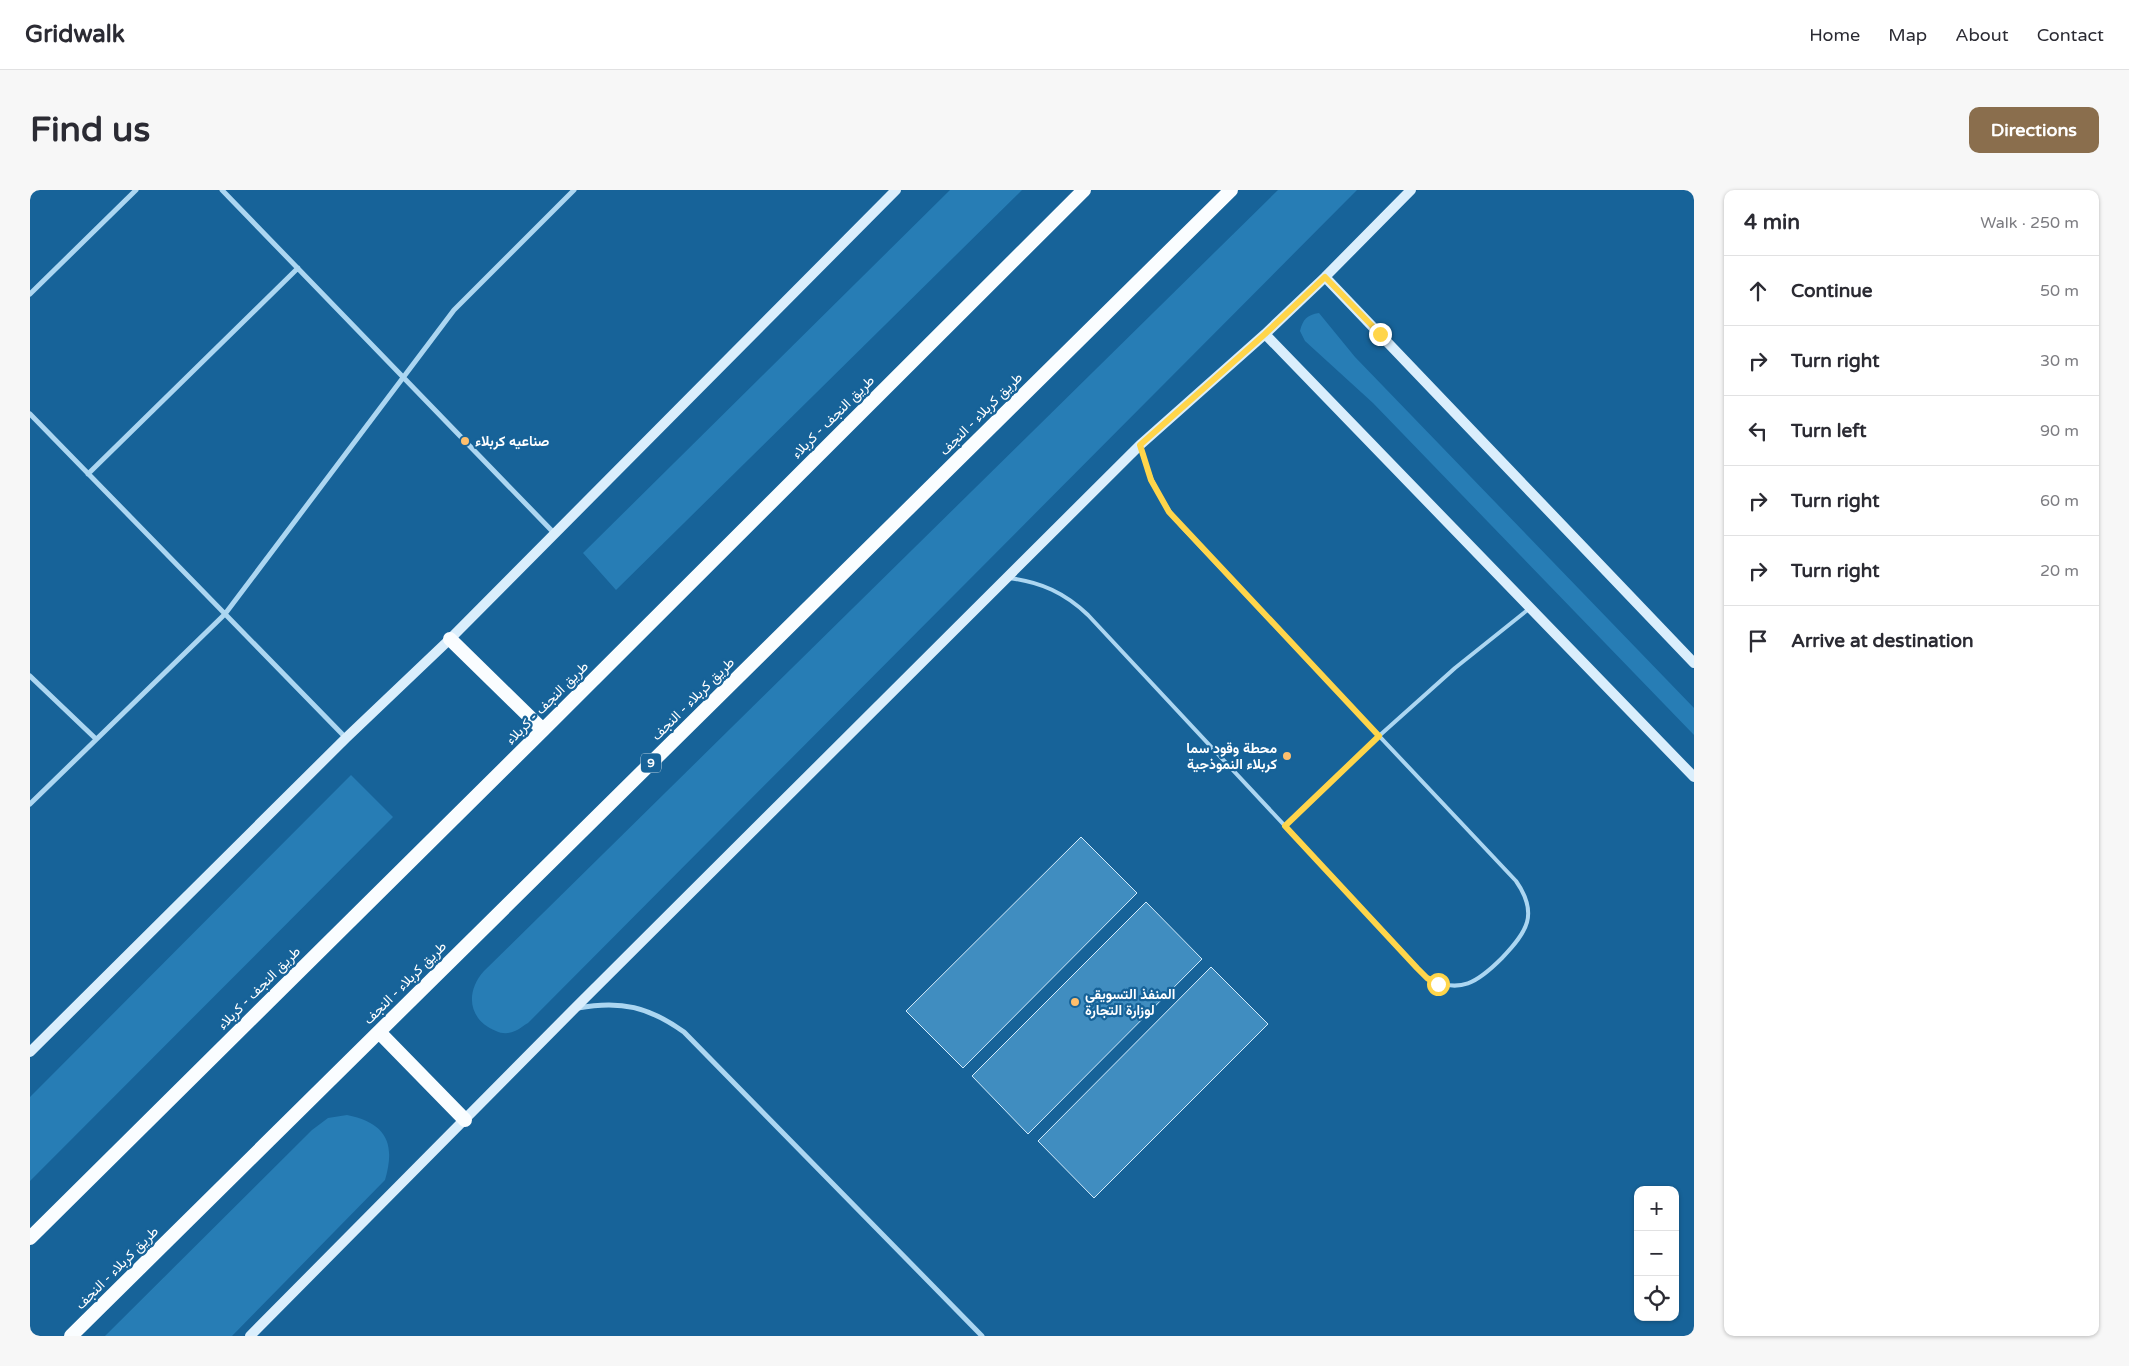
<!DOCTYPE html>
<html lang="en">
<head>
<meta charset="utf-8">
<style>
  :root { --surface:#fff; --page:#f7f7f7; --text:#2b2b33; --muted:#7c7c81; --line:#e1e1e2; --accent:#8a6e4d }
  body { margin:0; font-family:"Varela Round",Vazirmatn,sans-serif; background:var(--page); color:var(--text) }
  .controls { position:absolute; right:15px; bottom:15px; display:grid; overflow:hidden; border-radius:10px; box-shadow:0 1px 4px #0004 }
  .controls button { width:45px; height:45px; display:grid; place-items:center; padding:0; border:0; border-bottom:1px solid var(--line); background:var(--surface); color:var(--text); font:25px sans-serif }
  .stop { position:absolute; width:15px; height:15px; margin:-11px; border:4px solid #ffd54a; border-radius:50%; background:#fff }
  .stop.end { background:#ffd54a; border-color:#fff; box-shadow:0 1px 5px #0008 }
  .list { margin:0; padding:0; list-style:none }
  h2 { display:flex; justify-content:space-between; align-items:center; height:65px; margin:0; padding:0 20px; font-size:21px }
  h2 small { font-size:16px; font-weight:400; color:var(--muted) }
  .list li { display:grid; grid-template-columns:32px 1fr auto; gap:15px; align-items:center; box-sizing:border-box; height:70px; padding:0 20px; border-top:1px solid var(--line) }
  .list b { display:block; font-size:19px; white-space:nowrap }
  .list em { font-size:16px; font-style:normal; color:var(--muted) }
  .icon { flex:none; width:28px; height:28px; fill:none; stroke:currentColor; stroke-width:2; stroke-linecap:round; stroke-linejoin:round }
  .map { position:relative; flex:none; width:1664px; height:1146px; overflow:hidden; border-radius:10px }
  header { display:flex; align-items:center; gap:30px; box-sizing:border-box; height:70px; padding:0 25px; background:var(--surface); border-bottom:1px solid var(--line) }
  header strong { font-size:24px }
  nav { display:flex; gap:28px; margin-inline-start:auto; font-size:18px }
  .intro { display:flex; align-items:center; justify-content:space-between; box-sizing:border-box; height:120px; padding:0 30px }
  h1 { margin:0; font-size:35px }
  .button { padding:12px 22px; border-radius:10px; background:var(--accent); color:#fff; font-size:18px; font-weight:700 }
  main { display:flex; gap:30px; padding:0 30px }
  aside { flex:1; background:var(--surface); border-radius:10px; box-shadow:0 1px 4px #0004 }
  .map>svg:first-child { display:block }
</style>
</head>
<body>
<header>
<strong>Gridwalk</strong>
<nav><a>Home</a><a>Map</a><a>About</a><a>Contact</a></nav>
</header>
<div class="intro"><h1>Find us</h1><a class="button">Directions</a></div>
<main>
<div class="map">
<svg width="1664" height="1146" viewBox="0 0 1664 1146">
  <rect width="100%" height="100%" fill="#176399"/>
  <path fill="#277db5" d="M920,0H992L586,400L553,363Z
    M1248,0H1327L498,833C494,835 490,839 485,841C479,844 472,844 466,841C438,830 435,802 454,781Z
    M1289,123L1325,167L1664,518V545L1343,213L1275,151L1270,141C1273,129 1277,125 1289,123Z
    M321,585L363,627L0,991V907Z
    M317,925C356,933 366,953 355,990L202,1146H75L282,940L298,928Z"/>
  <path fill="#408dc0" stroke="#d3ecfc" d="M1051,647L1107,703L933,878L876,821Z
    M1116,712L1172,769L998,944L942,886Z
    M1181,777L1238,834L1064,1008L1008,951Z"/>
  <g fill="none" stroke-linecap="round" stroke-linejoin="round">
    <path stroke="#acd6f1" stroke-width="4" d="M979,388C1011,392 1035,403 1058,425L1397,788C1430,805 1448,792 1472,768C1497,742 1509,724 1486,691L1151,336C1130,312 1118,286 1110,256
      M1255,636L1349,546L1425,478L1500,418"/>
    <path stroke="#acd6f1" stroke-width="5" d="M192,0L524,343
      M0,104L106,0
      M0,224L316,548
      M58,284L268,78
      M0,486L66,549
      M0,614L195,424L424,120L544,0
      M548,818C591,810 619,817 654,842L952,1146"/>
    <path stroke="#daeefc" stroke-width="10" d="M1295,87L1664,473
      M1235,144L1664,587
      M0,862L316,548L420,449L866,0
      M220,1146L545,818L1110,255L1235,144L1295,87L1381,0"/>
    <path stroke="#fafdff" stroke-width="14" d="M420,449L513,540
      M349,842L435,930
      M0,1048L513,540L1054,0
      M41,1146L1201,0"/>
  </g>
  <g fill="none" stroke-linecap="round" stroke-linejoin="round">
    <path stroke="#ffd54a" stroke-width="6" d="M1350,144L1295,87L1235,144L1110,255L1121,290L1139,322L1349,546L1255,636L1387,778L1397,788L1408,794"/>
  </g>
  <g fill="#ffbf6c" stroke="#176399" stroke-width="2">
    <circle cx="435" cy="251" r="5"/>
    <circle cx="1257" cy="566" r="5"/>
    <circle cx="1045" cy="812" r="5"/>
  </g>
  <g text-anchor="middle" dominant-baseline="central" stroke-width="4.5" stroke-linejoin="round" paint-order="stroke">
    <rect fill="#176399" stroke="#b9d0e0" stroke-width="1" x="611" y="563.5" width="20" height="19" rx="4"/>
    <g font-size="12" font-weight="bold" fill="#fff">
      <text x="621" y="573">9</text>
    </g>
    <g font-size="14" fill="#fff" stroke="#176399">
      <text transform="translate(951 224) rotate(-45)">طريق كربلاء - النجف</text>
      <text transform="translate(803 227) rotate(-45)">طريق النجف - كربلاء</text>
      <text transform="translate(663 509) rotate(-45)">طريق كربلاء - النجف</text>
      <text transform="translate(517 513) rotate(-45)">طريق النجف - كربلاء</text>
      <text transform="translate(375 793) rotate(-45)">طريق كربلاء - النجف</text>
      <text transform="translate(229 798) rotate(-45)">طريق النجف - كربلاء</text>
      <text transform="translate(87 1078) rotate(-45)">طريق كربلاء - النجف</text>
    </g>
    <g font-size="14" font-weight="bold" fill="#fff" stroke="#176399" text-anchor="start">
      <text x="445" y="251">صناعيه كربلاء</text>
      <text x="1247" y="558" text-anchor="end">محطة وقود سما<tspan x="1247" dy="16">كربلاء النموذجية</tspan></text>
      <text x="1055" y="804">المنفذ التسويقي<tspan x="1055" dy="16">لوزارة التجارة</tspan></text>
    </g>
  </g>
</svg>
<div class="controls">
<button>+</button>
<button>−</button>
<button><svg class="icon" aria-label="locate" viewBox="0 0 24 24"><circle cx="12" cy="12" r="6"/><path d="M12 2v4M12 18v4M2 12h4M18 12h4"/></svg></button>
</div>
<div class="stop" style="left:1408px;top:794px"></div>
<div class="stop end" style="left:1350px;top:144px"></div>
</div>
<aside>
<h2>4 min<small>Walk · 250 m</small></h2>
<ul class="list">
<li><svg class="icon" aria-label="ahead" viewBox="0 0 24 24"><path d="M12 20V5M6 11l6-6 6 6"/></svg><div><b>Continue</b></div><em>50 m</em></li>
<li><svg class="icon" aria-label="right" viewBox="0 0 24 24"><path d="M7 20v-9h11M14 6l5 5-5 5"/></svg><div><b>Turn right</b></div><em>30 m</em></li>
<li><svg class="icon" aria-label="left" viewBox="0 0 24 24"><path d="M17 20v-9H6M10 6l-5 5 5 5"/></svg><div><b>Turn left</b></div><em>90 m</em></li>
<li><svg class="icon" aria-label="right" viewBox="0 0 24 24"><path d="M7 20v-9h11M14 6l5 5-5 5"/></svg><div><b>Turn right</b></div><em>60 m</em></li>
<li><svg class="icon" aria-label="right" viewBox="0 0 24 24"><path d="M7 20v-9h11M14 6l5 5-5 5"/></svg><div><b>Turn right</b></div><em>20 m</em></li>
<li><svg class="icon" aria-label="arrive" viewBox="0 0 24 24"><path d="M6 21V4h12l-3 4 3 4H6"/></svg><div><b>Arrive at destination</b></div></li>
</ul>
</aside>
</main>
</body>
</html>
